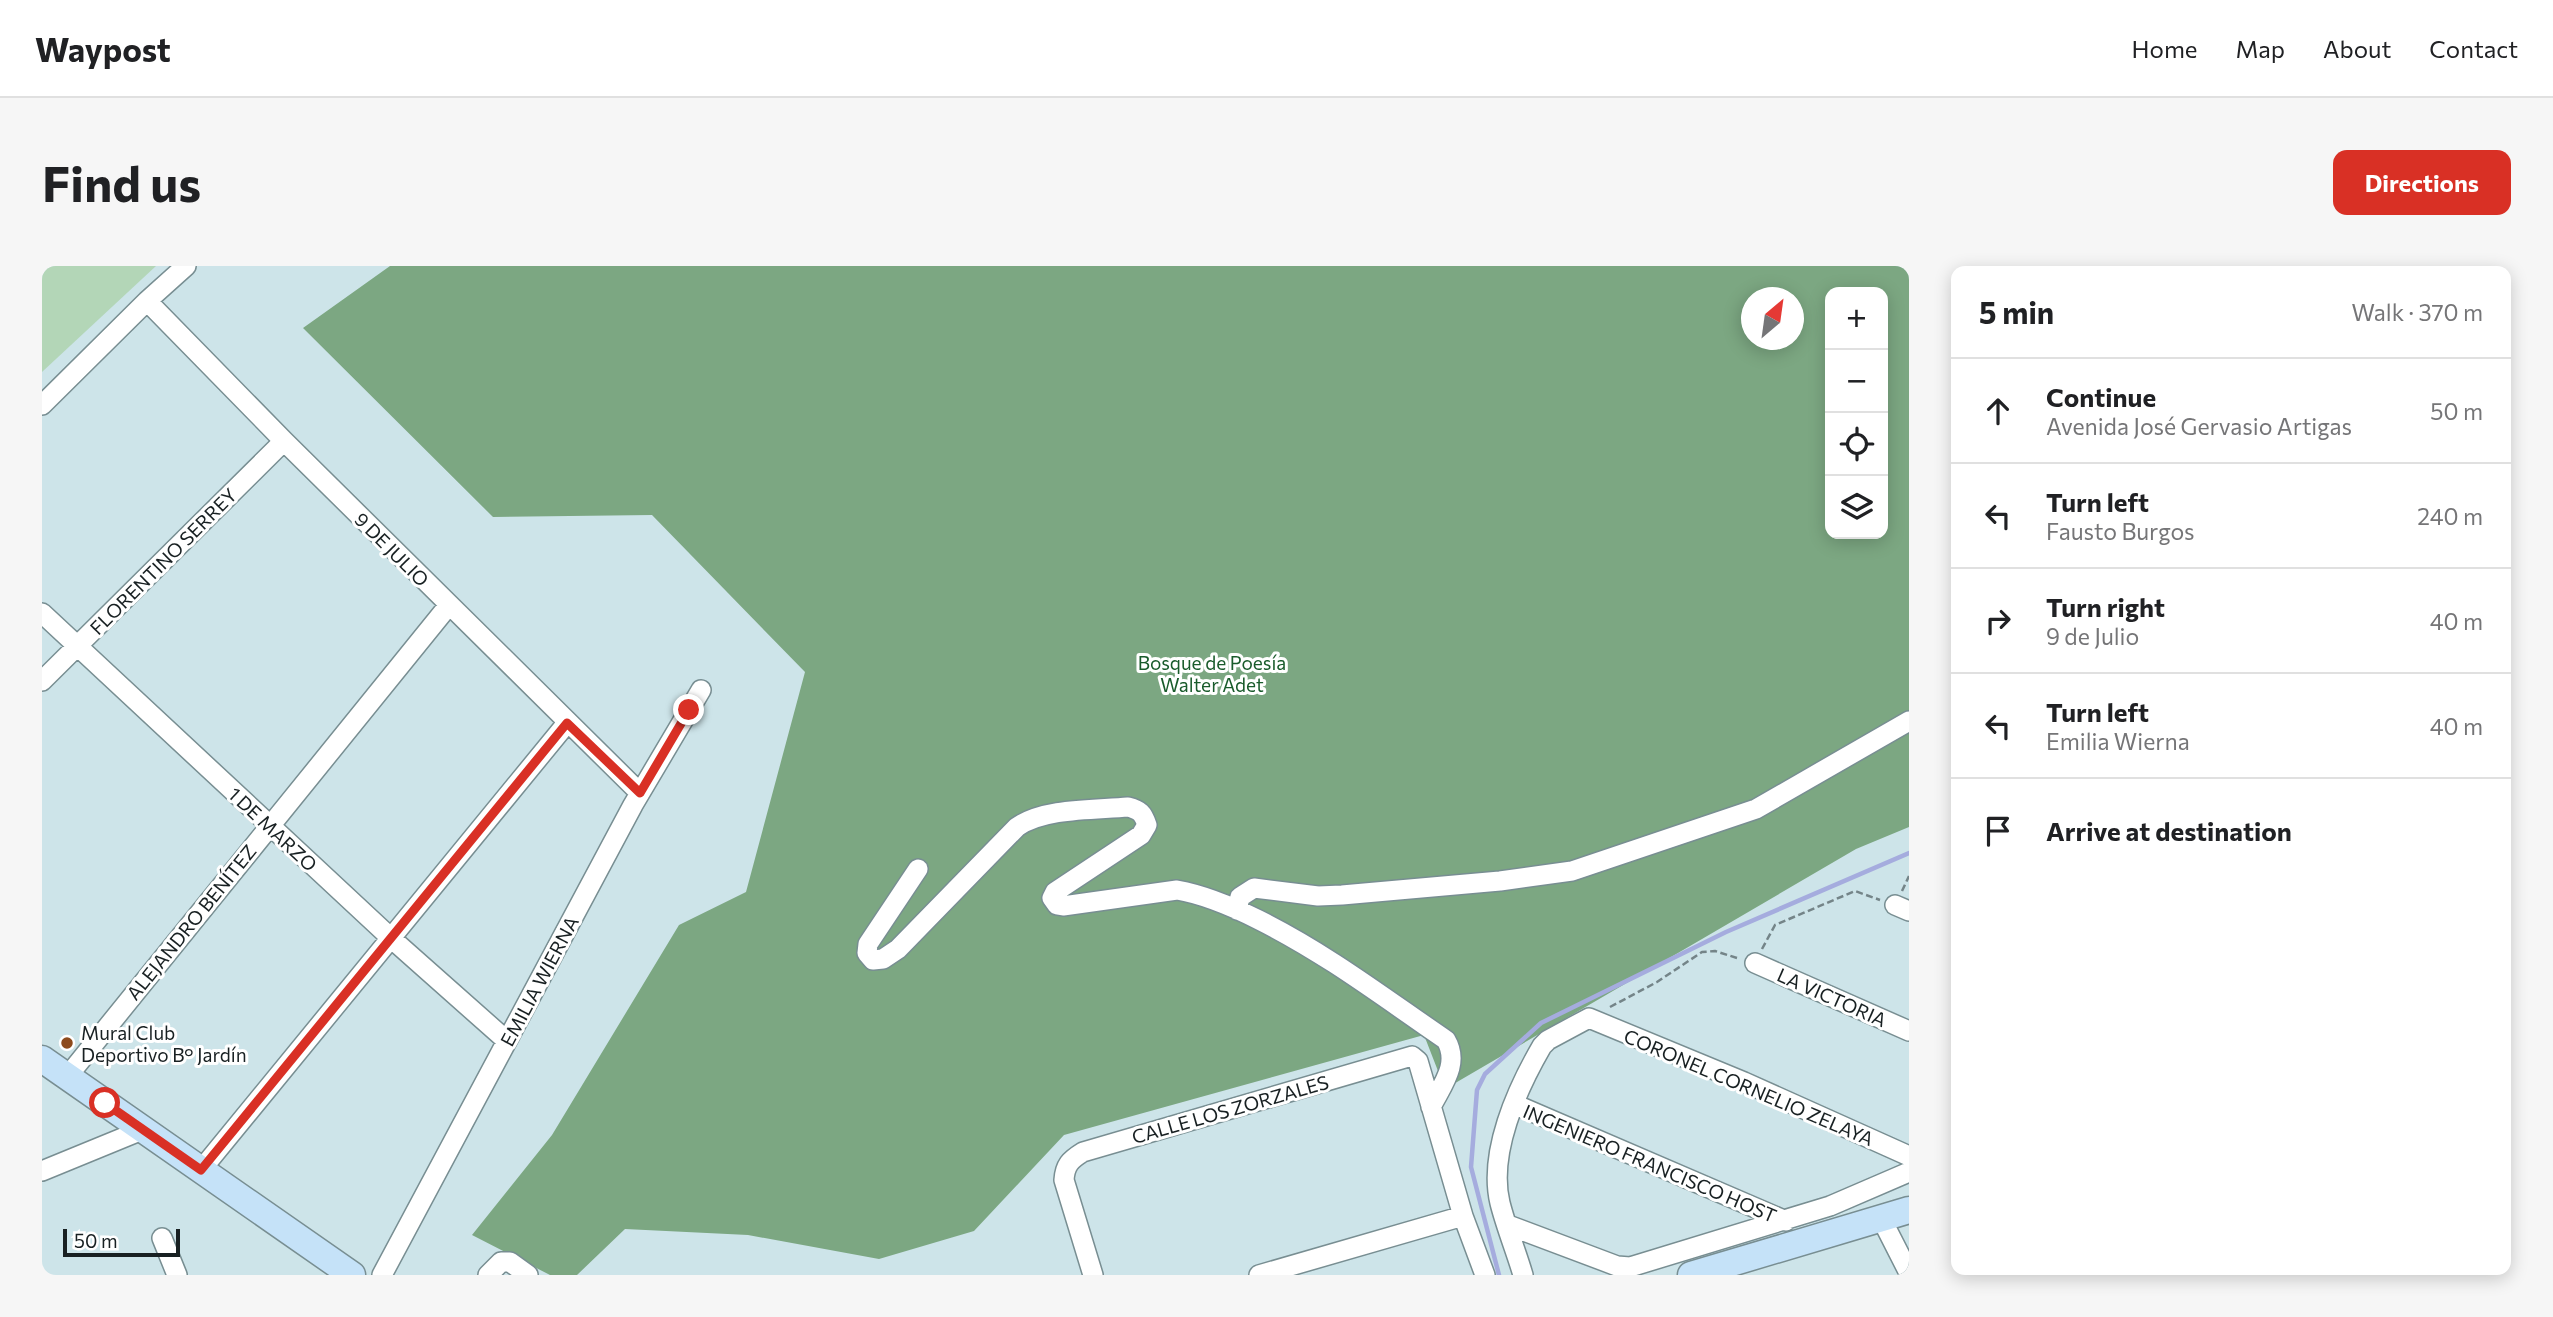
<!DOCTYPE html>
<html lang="en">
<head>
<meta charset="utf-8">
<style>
  :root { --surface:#fff; --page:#f6f6f6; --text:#202124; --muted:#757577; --line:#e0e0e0; --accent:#d93025 }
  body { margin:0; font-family:Commissioner,sans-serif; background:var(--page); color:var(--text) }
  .controls { position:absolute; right:21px; top:21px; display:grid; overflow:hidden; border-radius:14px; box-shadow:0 4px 18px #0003 }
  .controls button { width:63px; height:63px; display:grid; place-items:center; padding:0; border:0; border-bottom:2px solid var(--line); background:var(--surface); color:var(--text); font:35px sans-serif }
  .compass { position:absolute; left:1699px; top:21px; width:63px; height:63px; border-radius:50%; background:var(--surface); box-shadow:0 4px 18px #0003; rotate:29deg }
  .scale { position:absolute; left:21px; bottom:18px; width:117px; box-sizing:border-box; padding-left:7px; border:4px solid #182022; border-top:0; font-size:19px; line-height:24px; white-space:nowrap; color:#182022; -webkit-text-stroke:5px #fff; paint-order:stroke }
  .stop { position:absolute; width:21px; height:21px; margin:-16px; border:5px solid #d93025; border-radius:50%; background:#fff }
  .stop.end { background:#d93025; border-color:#fff; box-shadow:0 2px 7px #0008 }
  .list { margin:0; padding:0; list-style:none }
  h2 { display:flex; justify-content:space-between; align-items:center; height:91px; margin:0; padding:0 28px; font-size:30px }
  h2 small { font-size:23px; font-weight:400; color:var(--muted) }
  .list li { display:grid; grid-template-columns:46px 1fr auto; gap:21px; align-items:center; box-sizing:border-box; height:105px; padding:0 28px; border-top:2px solid var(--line) }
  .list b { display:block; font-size:26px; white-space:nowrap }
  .list p { margin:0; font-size:23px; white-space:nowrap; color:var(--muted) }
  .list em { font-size:23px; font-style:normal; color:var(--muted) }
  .icon { flex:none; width:38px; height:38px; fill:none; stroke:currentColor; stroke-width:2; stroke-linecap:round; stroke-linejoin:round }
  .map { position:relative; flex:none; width:1867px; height:1009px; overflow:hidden; border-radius:14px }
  header { display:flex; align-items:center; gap:42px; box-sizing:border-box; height:98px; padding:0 35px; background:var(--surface); border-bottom:2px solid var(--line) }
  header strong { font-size:33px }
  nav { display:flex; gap:38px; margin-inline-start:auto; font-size:24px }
  .intro { display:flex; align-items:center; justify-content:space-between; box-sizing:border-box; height:168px; padding:0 42px }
  h1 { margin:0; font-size:49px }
  .button { padding:18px 32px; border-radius:14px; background:var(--accent); color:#fff; font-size:24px; font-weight:700 }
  main { display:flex; gap:42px; padding:0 42px }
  aside { flex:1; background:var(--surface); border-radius:14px; box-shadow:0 4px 18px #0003 }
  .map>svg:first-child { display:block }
</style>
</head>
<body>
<header>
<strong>Waypost</strong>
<nav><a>Home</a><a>Map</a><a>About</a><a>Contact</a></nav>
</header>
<div class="intro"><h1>Find us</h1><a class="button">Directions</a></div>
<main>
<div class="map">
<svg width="1867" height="1009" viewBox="0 0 1867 1009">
  <rect width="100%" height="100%" fill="#cde4e9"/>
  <path fill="#b3d6b7" d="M0,0H114L0,106Z"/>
  <path fill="#7ca782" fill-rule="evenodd" d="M348,0H1867V561L1814,583L1403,823L1382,769L1022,869L932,965L837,993L706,969L583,963L535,1009H508L430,969L510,869L637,659L704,626L763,406L610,249L451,251L261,62ZM1788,26H1841V268H1788ZM1710,32H1752V74H1710Z"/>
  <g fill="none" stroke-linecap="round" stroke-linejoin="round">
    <path stroke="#a5acde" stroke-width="4.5" d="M1457,1009L1429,901L1435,824L1443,808L1499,757L1684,666L1867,587"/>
    <g stroke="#788e92" stroke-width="22">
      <path id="street" d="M105,35L242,175L598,527
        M0,139L105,35L144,0
        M0,347L350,673L465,775
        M0,415L242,175
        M876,603L826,678L825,687L831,694L841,693L856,683L975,561C1002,542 1052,544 1086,541C1098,544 1101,547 1105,559L1099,569L1013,626L1010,632L1015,639L1021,640L1135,624C1164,629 1191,641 1217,654C1285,688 1341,731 1404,774C1418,798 1400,819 1389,841
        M1853,639L1867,645
        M1195,644L1198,631L1212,622L1276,630L1300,629L1458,615L1530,605L1714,543L1867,455
        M1713,697L1867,765
        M25,811L407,339
        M1472,838L1744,955
        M159,904L525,457
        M0,905L100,864
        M1839,952L1867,1007
        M1466,959L1575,1000L1588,1001L1788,940L1867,906
        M120,972L135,1009
        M340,1009L591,539L659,424
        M446,1009L459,996H468L486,1009
        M1051,1009L1022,914C1023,899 1028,894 1041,886L1370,790L1376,795L1421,950L1443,1009
        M1217,1009L1421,950
        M1481,1009C1474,985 1464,961 1458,937C1446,887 1475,823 1500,780L1506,774L1547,752L1702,816L1867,890"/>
    </g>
    <g stroke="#788e92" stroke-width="29">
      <path id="secondary" d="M0,793L310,1009
        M1649,1009L1867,944"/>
    </g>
    <path stroke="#748488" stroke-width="2.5" stroke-dasharray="7 3.5" stroke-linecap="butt" d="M1860,625L1867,610
      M1720,683L1733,659L1813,625L1838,634
      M1568,741L1615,716L1660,686L1673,685L1695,692"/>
    <use href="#street" stroke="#fff" stroke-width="19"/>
    <use href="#secondary" stroke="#c5e2f8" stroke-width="26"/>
  </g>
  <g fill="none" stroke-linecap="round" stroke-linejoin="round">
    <path stroke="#d93025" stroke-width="9" d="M63,837L159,904L525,457L598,527L647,444"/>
  </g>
  <circle fill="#8d4a1c" stroke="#fff" stroke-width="2.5" cx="25" cy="777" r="7"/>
  <g text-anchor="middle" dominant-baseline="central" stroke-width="6" stroke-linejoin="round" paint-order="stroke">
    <g font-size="19" fill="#182022" stroke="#fff">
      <text transform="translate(350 283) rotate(45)">9 DE JULIO</text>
      <text transform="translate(121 295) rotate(-45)">FLORENTINO SERREY</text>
      <text transform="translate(231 563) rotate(43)">1 DE MARZO</text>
      <text transform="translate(149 656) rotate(-51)">ALEJANDRO BENÍTEZ</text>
      <text transform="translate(497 715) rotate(-62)">EMILIA WIERNA</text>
      <text transform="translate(1790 731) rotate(24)">LA VICTORIA</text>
      <text transform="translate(1707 821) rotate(23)">CORONEL CORNELIO ZELAYA</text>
      <text transform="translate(1188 843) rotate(-16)">CALLE LOS ZORZALES</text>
      <text transform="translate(1608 897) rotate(23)">INGENIERO FRANCISCO HOST</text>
    </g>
    <g font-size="19" fill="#195b2b" stroke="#fff">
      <text x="1170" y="396">Bosque de Poesía<tspan x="1170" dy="22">Walter Adet</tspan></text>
    </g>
    <g font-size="19" fill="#182022" stroke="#fff" text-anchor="start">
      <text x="39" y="766">Mural Club<tspan x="39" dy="22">Deportivo B° Jardín</tspan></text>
    </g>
  </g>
</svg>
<div class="controls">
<button>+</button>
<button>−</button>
<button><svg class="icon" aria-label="locate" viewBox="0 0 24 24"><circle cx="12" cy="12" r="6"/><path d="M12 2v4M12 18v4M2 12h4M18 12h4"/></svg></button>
<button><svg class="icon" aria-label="layers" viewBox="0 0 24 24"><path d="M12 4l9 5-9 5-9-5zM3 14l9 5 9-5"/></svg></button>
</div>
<svg class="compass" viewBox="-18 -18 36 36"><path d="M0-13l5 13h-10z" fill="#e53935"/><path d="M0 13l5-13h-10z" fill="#757577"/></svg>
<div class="scale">50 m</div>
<div class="stop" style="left:63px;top:837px"></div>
<div class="stop end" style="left:647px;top:444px"></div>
</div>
<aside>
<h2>5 min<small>Walk · 370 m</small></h2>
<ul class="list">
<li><svg class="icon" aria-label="ahead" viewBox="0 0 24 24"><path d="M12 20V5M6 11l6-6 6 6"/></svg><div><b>Continue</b><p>Avenida José Gervasio Artigas</p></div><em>50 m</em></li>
<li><svg class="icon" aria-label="left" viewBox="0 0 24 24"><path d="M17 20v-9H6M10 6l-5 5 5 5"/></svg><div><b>Turn left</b><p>Fausto Burgos</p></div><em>240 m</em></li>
<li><svg class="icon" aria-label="right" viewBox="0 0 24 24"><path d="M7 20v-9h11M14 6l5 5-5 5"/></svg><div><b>Turn right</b><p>9 de Julio</p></div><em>40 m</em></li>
<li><svg class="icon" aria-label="left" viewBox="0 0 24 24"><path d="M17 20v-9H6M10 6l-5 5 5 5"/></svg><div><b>Turn left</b><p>Emilia Wierna</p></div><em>40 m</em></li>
<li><svg class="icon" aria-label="arrive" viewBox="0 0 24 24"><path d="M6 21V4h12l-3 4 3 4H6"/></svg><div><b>Arrive at destination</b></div></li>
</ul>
</aside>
</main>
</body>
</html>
